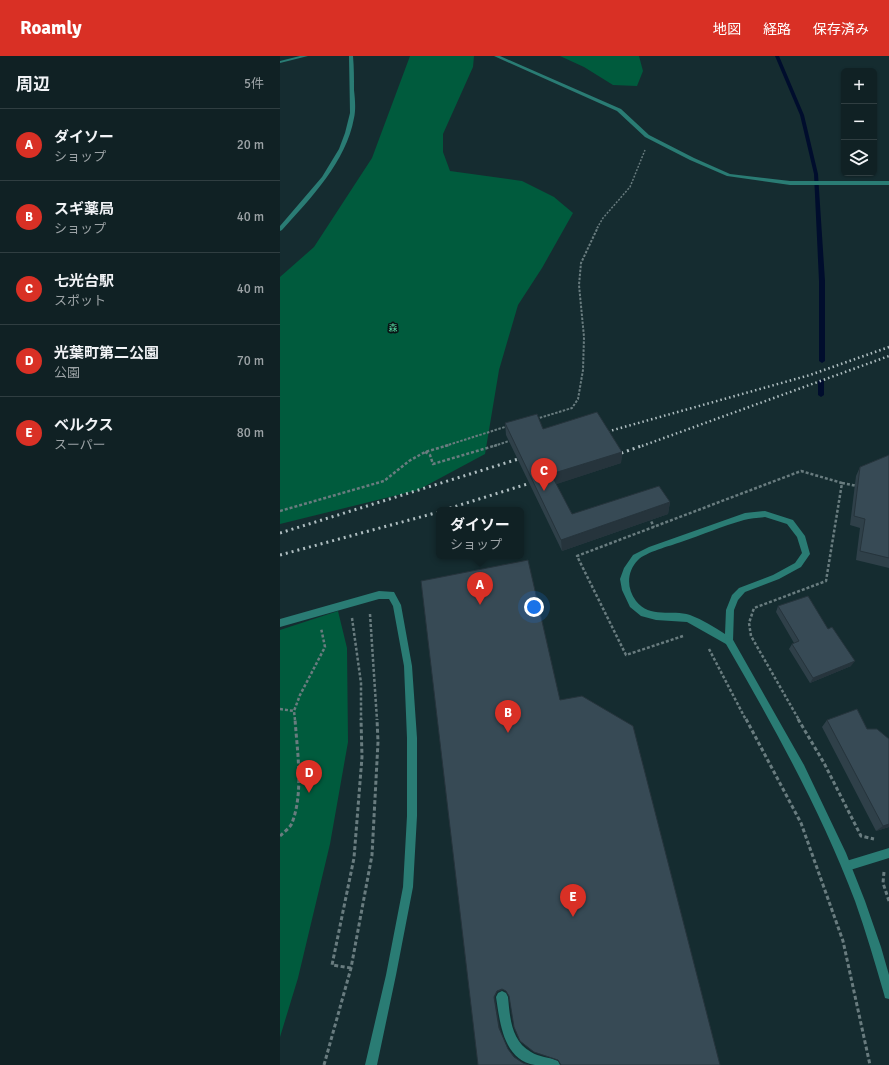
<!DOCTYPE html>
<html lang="ja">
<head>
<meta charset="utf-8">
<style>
  :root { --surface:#102124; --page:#1e2e31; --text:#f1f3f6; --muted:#9ca3a6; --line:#303e41; --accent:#d93025 }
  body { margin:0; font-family:Signika,"Noto Sans JP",sans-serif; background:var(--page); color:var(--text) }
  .controls { position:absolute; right:12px; top:12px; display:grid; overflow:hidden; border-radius:6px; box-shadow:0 1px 3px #0004 }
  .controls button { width:36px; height:36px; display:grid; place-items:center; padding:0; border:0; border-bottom:1px solid var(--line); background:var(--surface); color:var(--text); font:20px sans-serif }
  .you { position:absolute; left:254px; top:551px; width:14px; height:14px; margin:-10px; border:3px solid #fff; border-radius:50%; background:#1a73e8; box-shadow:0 0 0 6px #1a73e833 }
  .badge { display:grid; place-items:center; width:26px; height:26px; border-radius:50%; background:var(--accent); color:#fff; font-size:13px; font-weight:700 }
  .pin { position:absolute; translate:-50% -33px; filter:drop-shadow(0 1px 2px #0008) }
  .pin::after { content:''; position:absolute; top:21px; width:14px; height:12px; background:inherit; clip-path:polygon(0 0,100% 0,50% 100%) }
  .popup { position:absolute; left:156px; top:451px; width:88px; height:52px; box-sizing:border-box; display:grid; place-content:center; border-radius:6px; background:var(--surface); filter:drop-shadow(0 1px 3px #0005); font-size:13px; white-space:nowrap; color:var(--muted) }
  .popup b { font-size:15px; color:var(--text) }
  .popup::after { content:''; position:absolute; left:50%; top:100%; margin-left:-8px; border:8px solid transparent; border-top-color:var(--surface) }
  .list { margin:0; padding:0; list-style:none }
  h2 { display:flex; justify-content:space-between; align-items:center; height:52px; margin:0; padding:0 16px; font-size:17px }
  h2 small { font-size:13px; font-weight:400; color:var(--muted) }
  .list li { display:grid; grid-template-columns:26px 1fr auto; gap:12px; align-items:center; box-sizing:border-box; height:72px; padding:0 16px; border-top:1px solid var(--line) }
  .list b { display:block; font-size:15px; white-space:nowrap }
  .list p { margin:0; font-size:13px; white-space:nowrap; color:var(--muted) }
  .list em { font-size:13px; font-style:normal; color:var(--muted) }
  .icon { flex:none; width:22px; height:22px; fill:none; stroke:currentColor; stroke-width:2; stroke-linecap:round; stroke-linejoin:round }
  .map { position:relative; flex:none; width:609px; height:1009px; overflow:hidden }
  header { display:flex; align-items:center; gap:24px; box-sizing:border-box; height:56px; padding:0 20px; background:var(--accent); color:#fff }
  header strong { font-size:19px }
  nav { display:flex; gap:22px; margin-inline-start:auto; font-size:14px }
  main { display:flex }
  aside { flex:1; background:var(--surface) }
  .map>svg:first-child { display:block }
</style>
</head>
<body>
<header>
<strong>Roamly</strong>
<nav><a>地図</a><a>経路</a><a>保存済み</a></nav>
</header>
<main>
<aside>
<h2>周辺<small>5件</small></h2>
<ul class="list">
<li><span class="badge">A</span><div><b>ダイソー</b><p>ショップ</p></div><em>20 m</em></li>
<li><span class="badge">B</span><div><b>スギ薬局</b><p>ショップ</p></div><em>40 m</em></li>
<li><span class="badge">C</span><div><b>七光台駅</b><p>スポット</p></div><em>40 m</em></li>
<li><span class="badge">D</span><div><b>光葉町第二公園</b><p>公園</p></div><em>70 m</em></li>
<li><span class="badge">E</span><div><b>ベルクス</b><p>スーパー</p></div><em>80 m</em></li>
</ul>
</aside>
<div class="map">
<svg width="609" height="1009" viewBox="0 0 609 1009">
  <rect width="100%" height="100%" fill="#152c30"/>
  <path fill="#005b3d" d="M130,0H194L193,11L163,78V96L170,115L242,125L274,141L293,157L262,212L238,249L219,314L205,398L138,434L0,468V221L34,191L92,102Z
    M280,0H359L363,15L357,30L333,29L304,11Z
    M58,555L67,592L68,686L50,788L18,922L0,981V574Z"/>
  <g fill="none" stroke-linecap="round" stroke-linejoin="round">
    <path fill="#000d2d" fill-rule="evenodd" d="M495,0H499L524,59L538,118L545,225V305L542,307L539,305V225L534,118L520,59Z
      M541,323L544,325V339L541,341L538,339V325Z"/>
    <path stroke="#697c7f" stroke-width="1.5" stroke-dasharray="2 1.5" stroke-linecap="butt" d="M317,172L323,162L350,131L365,94"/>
    <path stroke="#697c7f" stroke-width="2" stroke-dasharray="2.5 1.5" stroke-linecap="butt" d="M256,363L292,352L298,343L303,314L304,281L299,229L301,207L318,171
      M165,390L228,370
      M214,390L232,384"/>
    <path stroke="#697c7f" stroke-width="2.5" stroke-dasharray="3 2" stroke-linecap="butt" d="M145,396L150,399L153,408L217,389
      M562,427L577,430
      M0,455L104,425L129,405L145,396L169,389
      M369,461L374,471
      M90,558L97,664
      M72,562L81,627V664
      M403,580L346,599L297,500L521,415L562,427L546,525L474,552L469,567L471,580L519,664
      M429,593L466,664
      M0,653L14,655
      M15,664L14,655L20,639L45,591L41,572"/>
    <path stroke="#697c7f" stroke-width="3" stroke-dasharray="4 2.5" stroke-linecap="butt" d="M466,663L521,767L563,885L590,1009
      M518,663L544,707L581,780L594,783
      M0,780C4,776 10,772 12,767C24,736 17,694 15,663
      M604,816L603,827L609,845
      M71,912L52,909L74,802L82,701L81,663
      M44,1009L71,912L92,799L98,686L97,663"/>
    <path fill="#2a7c74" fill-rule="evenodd" d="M485,455L513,464L525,480L530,498L521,511L499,523L465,536L458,544L454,554L453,585L452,588L449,589L446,588L407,566L376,564L361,560L350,551L342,534L340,523L344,512L353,499L369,491L465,457ZM485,461L507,468L517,481L522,497L515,507L493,519L459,532L452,539L446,554L445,578C434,571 423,564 410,559C392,553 370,563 356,545C346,532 347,515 358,504C366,496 390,490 401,486C422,479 442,470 464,464C470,462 478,462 485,461Z
      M609,792V802L567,815L563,814L562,810L563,806Z
      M222,935L226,937L228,941C230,961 231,985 251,996C259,1001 269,1001 278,1005L280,1009C272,1009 263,1009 255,1009C223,1004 220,966 216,941L218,937Z"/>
    <path fill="#2a7c74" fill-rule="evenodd" d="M20,0H28L0,7V5Z
      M69,0H73C74,11 74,23 74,34C75,43 76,53 74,62C66,106 31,142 2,174L0,175V170L42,121L59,93L65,77L70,57Z
      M214,0H220L341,53L369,79L414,102L450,118L510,125H609V129H510L447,120L410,104L365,81L337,55Z
      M99,535L114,536L121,549L132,610L137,682V760L133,831L116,919L97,1009H85L106,919L123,831L127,760V682L124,610L113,550L109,543H99L0,571V563Z
      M449,581L452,582L524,709L566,797L585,845L601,891L609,919V943L605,942L604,938C595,907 586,876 575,845C541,755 494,671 446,588L445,585L446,582Z"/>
    <path stroke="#afbec1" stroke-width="2.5" stroke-dasharray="1.5 3" stroke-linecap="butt" d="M319,378L530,319L609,291
      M362,390L609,300"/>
    <path stroke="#afbec1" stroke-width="3" stroke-dasharray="2 4" stroke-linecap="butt" d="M330,401L364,389
      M164,454L260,424
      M0,477L248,400
      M0,499L159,456"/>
  </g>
  <path fill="#2f4049" d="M225,367L263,373L342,396L341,407L276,428L292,458L390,446L388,458L282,495L226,379Z
    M609,399V512L576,504L580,472L570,469L576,420L580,411Z
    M498,550L571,610L530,627L509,593L512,588L514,587L496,556Z
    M547,664L587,673L609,683V771L596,775L542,671Z"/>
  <path fill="#26343c" d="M342,396L341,407L271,430V418Z
    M390,446L388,458L282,495L281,484Z
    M575,605L571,610L530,627L533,622Z
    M609,768V771L596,775L603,770Z
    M222,933L223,934L217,936L215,941L220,973L228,993L235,1001L243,1007L234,1001L228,993L219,972L214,941L217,935Z"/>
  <path fill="#374a55" stroke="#26343c" d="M317,356L342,396L271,418L292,458L379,430L390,446L281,484L225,367L257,358L263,373Z
    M609,399V502L580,495L585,463L574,460L580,411Z
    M248,504L280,644L302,640L353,670L440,1009H281L278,1004L254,996L240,985L234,971L229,940L226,935L222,933L217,935L214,941L219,972L228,993L234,1001L243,1007L249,1009H198L141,525Z
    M528,540L548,573L552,571L575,605L533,622L512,588L519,585L498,550Z
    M577,653L587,673H597L609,683V768L603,770L547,664Z"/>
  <g text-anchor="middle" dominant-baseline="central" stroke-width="3" stroke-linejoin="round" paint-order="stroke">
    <g font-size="9" fill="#56dfa5" stroke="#091214">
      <text x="113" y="272">森</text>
    </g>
  </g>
</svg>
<div class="controls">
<button>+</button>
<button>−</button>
<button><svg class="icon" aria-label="layers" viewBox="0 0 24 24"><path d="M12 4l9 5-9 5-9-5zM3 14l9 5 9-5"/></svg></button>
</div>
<div class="you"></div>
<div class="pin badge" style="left:200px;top:549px">A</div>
<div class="popup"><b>ダイソー</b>ショップ</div>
<div class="pin badge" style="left:228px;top:677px">B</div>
<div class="pin badge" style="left:264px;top:435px">C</div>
<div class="pin badge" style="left:29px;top:737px">D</div>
<div class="pin badge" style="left:293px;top:861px">E</div>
</div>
</main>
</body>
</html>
